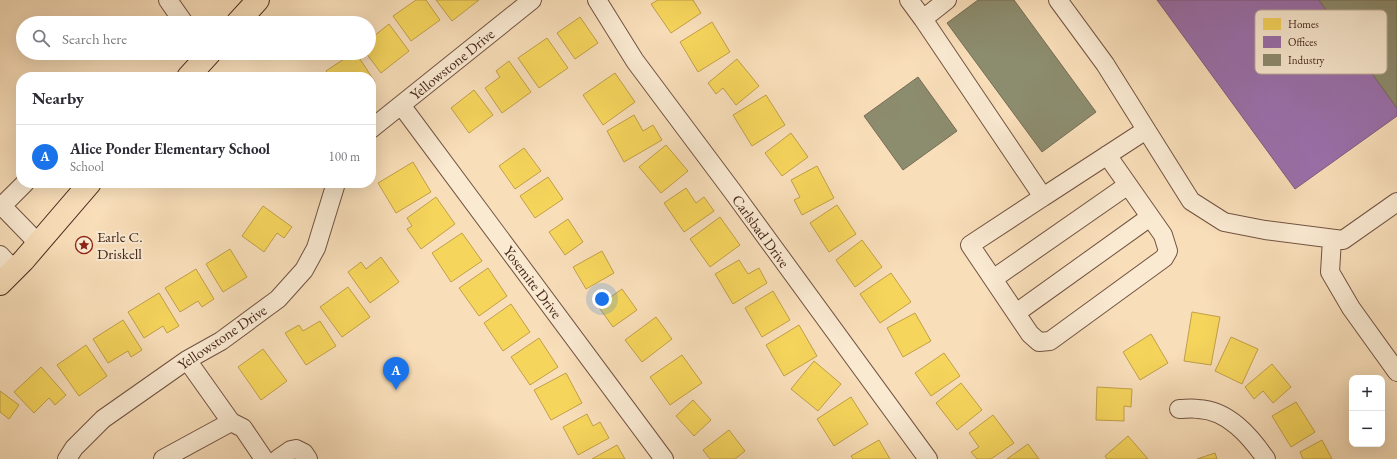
<!DOCTYPE html>
<html lang="en">
<head>
<meta charset="utf-8">
<style>
  :root { --surface:#fff; --page:#f7f7f7; --text:#2b2b33; --muted:#7c7c81; --line:#e1e1e2; --accent:#1a73e8 }
  body { margin:0; font-family:"EB Garamond",serif; background:var(--page); color:var(--text) }
  .controls { position:absolute; right:12px; bottom:12px; display:grid; overflow:hidden; border-radius:8px; box-shadow:0 4px 16px #0002 }
  .controls button { width:36px; height:36px; display:grid; place-items:center; padding:0; border:0; border-bottom:1px solid var(--line); background:var(--surface); color:var(--text); font:20px sans-serif }
  .you { position:absolute; left:602px; top:299px; width:14px; height:14px; margin:-10px; border:3px solid #fff; border-radius:50%; background:#1a73e8; box-shadow:0 0 0 6px #1a73e833 }
  .badge { display:grid; place-items:center; width:26px; height:26px; border-radius:50%; background:var(--accent); color:#fff; font-size:13px; font-weight:700 }
  .pin { position:absolute; translate:-50% -33px; filter:drop-shadow(0 1px 2px #0008) }
  .pin::after { content:''; position:absolute; top:21px; width:14px; height:12px; background:inherit; clip-path:polygon(0 0,100% 0,50% 100%) }
  .list { margin:0; padding:0; list-style:none }
  h2 { display:flex; justify-content:space-between; align-items:center; height:52px; margin:0; padding:0 16px; font-size:17px }
  h2 small { font-size:13px; font-weight:400; color:var(--muted) }
  .list li { display:grid; grid-template-columns:26px 1fr auto; gap:12px; align-items:center; box-sizing:border-box; height:64px; padding:0 16px; border-top:1px solid var(--line) }
  .list b { display:block; font-size:15px; white-space:nowrap }
  .list p { margin:0; font-size:13px; white-space:nowrap; color:var(--muted) }
  .list em { font-size:13px; font-style:normal; color:var(--muted) }
  .icon { flex:none; width:22px; height:22px; fill:none; stroke:currentColor; stroke-width:2; stroke-linecap:round; stroke-linejoin:round }
  .map { position:relative; flex:none; width:1397px; height:459px; overflow:hidden }
  .search { position:absolute; background:var(--surface); box-shadow:0 4px 16px #0002; left:16px; top:16px; width:360px; height:44px; display:flex; align-items:center; gap:10px; box-sizing:border-box; padding:0 14px; border-radius:22px; color:var(--muted); font-size:15px }
  .panel { position:absolute; background:var(--surface); box-shadow:0 4px 16px #0002; left:16px; top:72px; width:360px; height:116px; border-radius:16px }
  .map>svg:first-child { display:block }
</style>
</head>
<body>
<div class="map">
<svg width="1397" height="459" viewBox="0 0 1397 459">
  <rect width="100%" height="100%" fill="#f8deb9"/>
  <filter id="stains"><feTurbulence type="fractalNoise" baseFrequency=".005" numOctaves="4"/><feColorMatrix values="0 0 0 0 .2 0 0 0 0 .09 0 0 0 0 .02 0 0 0 .5 -.17"/></filter>
  <radialGradient id="worn" r=".72"><stop offset=".6" stop-color="#630" stop-opacity="0"/><stop offset="1" stop-color="#630" stop-opacity=".3"/></radialGradient>
  <path fill="#f6d55c" stroke="#c1a048" d="M416,0H426L440,20L411,41L393,16Z
    M436,0H479L452,21Z
    M658,0H693L701,13L671,33L651,4Z
    M580,17L598,43L575,59L557,33Z
    M712,22L730,52L698,72L680,42Z
    M389,24L409,51L381,73L366,53H369V40Z
    M547,38L568,68L539,88L518,58Z
    M353,53H356L375,82L371,85V77H330L326,71Z
    M737,59L759,86L736,105L723,88L716,94L708,83Z
    M509,61L531,92L502,113L485,88L500,77L496,71Z
    M615,73L635,102L603,125L583,95Z
    M474,90L493,115L469,133L451,108Z
    M766,95L785,125L752,146L733,115Z
    M634,115L643,131L653,125L662,140L624,162L607,131Z
    M791,133L808,157L782,176L765,153Z
    M666,145L688,171L661,193L639,167Z
    M524,148L541,171L515,189L499,166Z
    M413,162L431,192L396,213L378,183Z
    M817,166L834,198L802,215L794,200L800,197L791,180Z
    M548,177L563,199L535,218L520,196Z
    M686,188L696,203L704,197L714,211L684,232L664,203Z
    M436,197L455,224L421,249L407,229L412,226L407,218Z
    M837,205L856,234L829,252L810,223Z
    M263,206L292,227L284,238L277,233L264,252L242,236Z
    M720,217L740,245L710,267L690,239Z
    M568,219L583,242L565,255L549,232Z
    M462,233L482,261L451,282L432,253Z
    M862,240L882,267L855,287L836,260Z
    M230,249L247,277L223,292L206,264Z
    M602,251L614,273L586,289L573,267Z
    M381,257L399,282L370,303L348,272L361,262L366,269Z
    M739,260L748,274L759,268L767,283L733,304L715,274Z
    M488,268L507,296L479,316L459,288Z
    M196,269L214,299L202,307L198,301L180,312L165,288Z
    M891,273L911,302L880,323L860,294Z
    M348,287L370,317L342,337L320,307Z
    M622,289L637,310L613,327L598,306Z
    M773,291L790,320L762,337L745,308Z
    M159,293L179,326L167,333L163,326L144,338L128,312Z
    M511,304L530,332L503,351L484,323Z
    M1192,312L1220,317L1211,365L1184,361Z
    M915,313L931,341L903,357L887,328Z
    M656,317L672,339L642,362L625,340Z
    M123,320L142,350L131,357L128,351L108,363L93,339Z
    M320,321L336,346L306,365L285,333L299,325L303,331Z
    M799,325L817,356L784,376L766,345Z
    M1151,334L1168,363L1140,380L1123,352Z
    M1231,337L1258,349L1242,384L1215,371Z
    M539,338L558,367L530,385L511,357Z
    M86,345L107,376L79,396L57,365Z
    M263,349L287,381L261,400L238,367Z
    M944,353L960,376L931,396L915,373Z
    M682,355L702,383L670,405L650,377Z
    M814,361L841,384L818,411L791,389Z
    M1272,364L1291,387L1273,403L1263,391L1254,399L1245,387Z
    M41,367L66,395L55,405L49,398L34,413L14,392Z
    M566,373L582,403L551,420L534,390Z
    M961,383L982,410L957,430L936,403Z
    M1097,387L1132,389L1131,407L1124,406V421L1096,420Z
    M0,391L19,405L9,419L0,412Z
    M851,397L868,424L834,446L817,419Z
    M693,400L711,420L694,436L676,416Z
    M1296,402L1315,432L1291,447L1272,416Z
    M587,414L593,426L600,422L609,438L578,455L563,427Z
    M993,415L1014,443L991,459H977L971,452L979,447L969,433Z
    M729,430L745,451L735,459H710L703,450Z
    M1128,436L1148,459H1107L1105,456Z
    M879,440L890,459H853L851,456Z
    M1322,440L1332,459H1303L1300,452Z
    M1028,444L1039,459H1007Z
    M617,445L625,459H592Z
    M1215,453L1217,459H1197Z"/>
  <path fill="#9970ab" stroke="#805a7f" d="M1157,0H1319L1397,108V116L1295,189Z"/>
  <path fill="#8c8c6e" stroke="#776d54" d="M978,0H1014L1096,112L1042,152L947,23Z
    M1319,0H1397V108Z
    M918,77L957,131L903,170L864,116Z"/>
  <g fill="none" stroke-linecap="round" stroke-linejoin="round">
    <g stroke="#725341" stroke-width="20">
      <path id="minor" d="M168,0L184,23
        M597,0L635,61L733,192L928,459
        M909,0L923,19L947,0
        M1058,0L1105,64L1191,201L1224,222L1265,230L1343,240L1397,202
        M923,19L1043,197L1146,130
        M401,105L664,459
        M371,129L532,0
        M1043,197L970,245L1030,334L1039,342L1050,341L1164,258L1168,251L1163,235L1107,155
        M2,206L38,243
        M0,208L25,183
        M1332,239L1330,272L1351,308L1397,372
        M0,255L14,270
        M993,279L1128,185
        M1016,313L1150,217
        M187,360L231,422L243,428L264,459
        M1179,409C1185,409 1192,408 1198,409C1228,410 1250,436 1266,459
        M67,459L74,448L103,419L187,360L221,341L278,299L304,270L316,248L336,183
        M163,459L231,422
        M278,459L291,450L296,449L304,453L308,459"/>
    </g>
    <g stroke="#452519" stroke-width="24">
      <path id="major" d="M237,23L258,0
        M188,77L210,53
        M0,284L23,261L90,183"/>
    </g>
    <use href="#minor" stroke="#faead2" stroke-width="18"/>
    <use href="#major" stroke="#f8deb9" stroke-width="22"/>
  </g>
  <defs>
    <g id="sight-ring" transform="scale(0.9)"><circle r="9.5" fill="#faead2" stroke="#8f2418" stroke-width="1.5"/><path d="M0-6L1.8-2.2L6-1.7L2.9 1.2L3.7 5.4L0 3.3L-3.7 5.4L-2.9 1.2L-6-1.7L-1.8-2.2Z" fill="#8f2418"/></g>
  </defs>
  <g fill-rule="evenodd">
    <use href="#sight-ring" x="84" y="245"/>
  </g>
  <g text-anchor="middle" dominant-baseline="central" stroke-width="4" stroke-linejoin="round" paint-order="stroke">
    <g font-size="15" fill="#452519" stroke="#faead2">
      <text transform="translate(452 64) rotate(-39)">Yellowstone Drive</text>
      <text transform="translate(761 231) rotate(54)">Carlsbad Drive</text>
      <text transform="translate(533 282) rotate(53)">Yosemite Drive</text>
      <text transform="translate(222 337) rotate(-34)">Yellowstone Drive</text>
    </g>
    <g font-size="15" fill="#452519" stroke="#faead2" text-anchor="start">
      <text x="97" y="236">Earle C.<tspan x="97" dy="17">Driskell</tspan></text>
    </g>
  </g>
  <rect x="1255" y="10" width="132" height="64" rx="6" fill="#faead2" stroke="#c4af9a" stroke-width="1"/>
  <rect x="1263" y="18" width="18" height="12" fill="#f6d55c"/>
  <rect x="1263" y="36" width="18" height="12" fill="#9970ab"/>
  <rect x="1263" y="54" width="18" height="12" fill="#8c8c6e"/>
  <g font-size="11" fill="#452519">
    <text x="1288" y="28">Homes</text>
    <text x="1288" y="46">Offices</text>
    <text x="1288" y="64">Industry</text>
  </g>
  <rect width="100%" height="100%" filter="url(#stains)"/>
  <rect width="100%" height="100%" fill="url(#worn)"/>
</svg>
<div class="controls">
<button>+</button>
<button>−</button>
</div>
<div class="you"></div>
<div class="pin badge" style="left:396px;top:390px">A</div>
<div class="search"><svg class="icon" aria-label="search" viewBox="0 0 24 24"><circle cx="10" cy="10" r="6"/><path d="M15 15l6 6"/></svg>Search here</div>
<section class="panel">
<h2>Nearby<small></small></h2>
<ul class="list">
<li><span class="badge">A</span><div><b>Alice Ponder Elementary School</b><p>School</p></div><em>100 m</em></li>
</ul>
</section>
</div>
</body>
</html>
